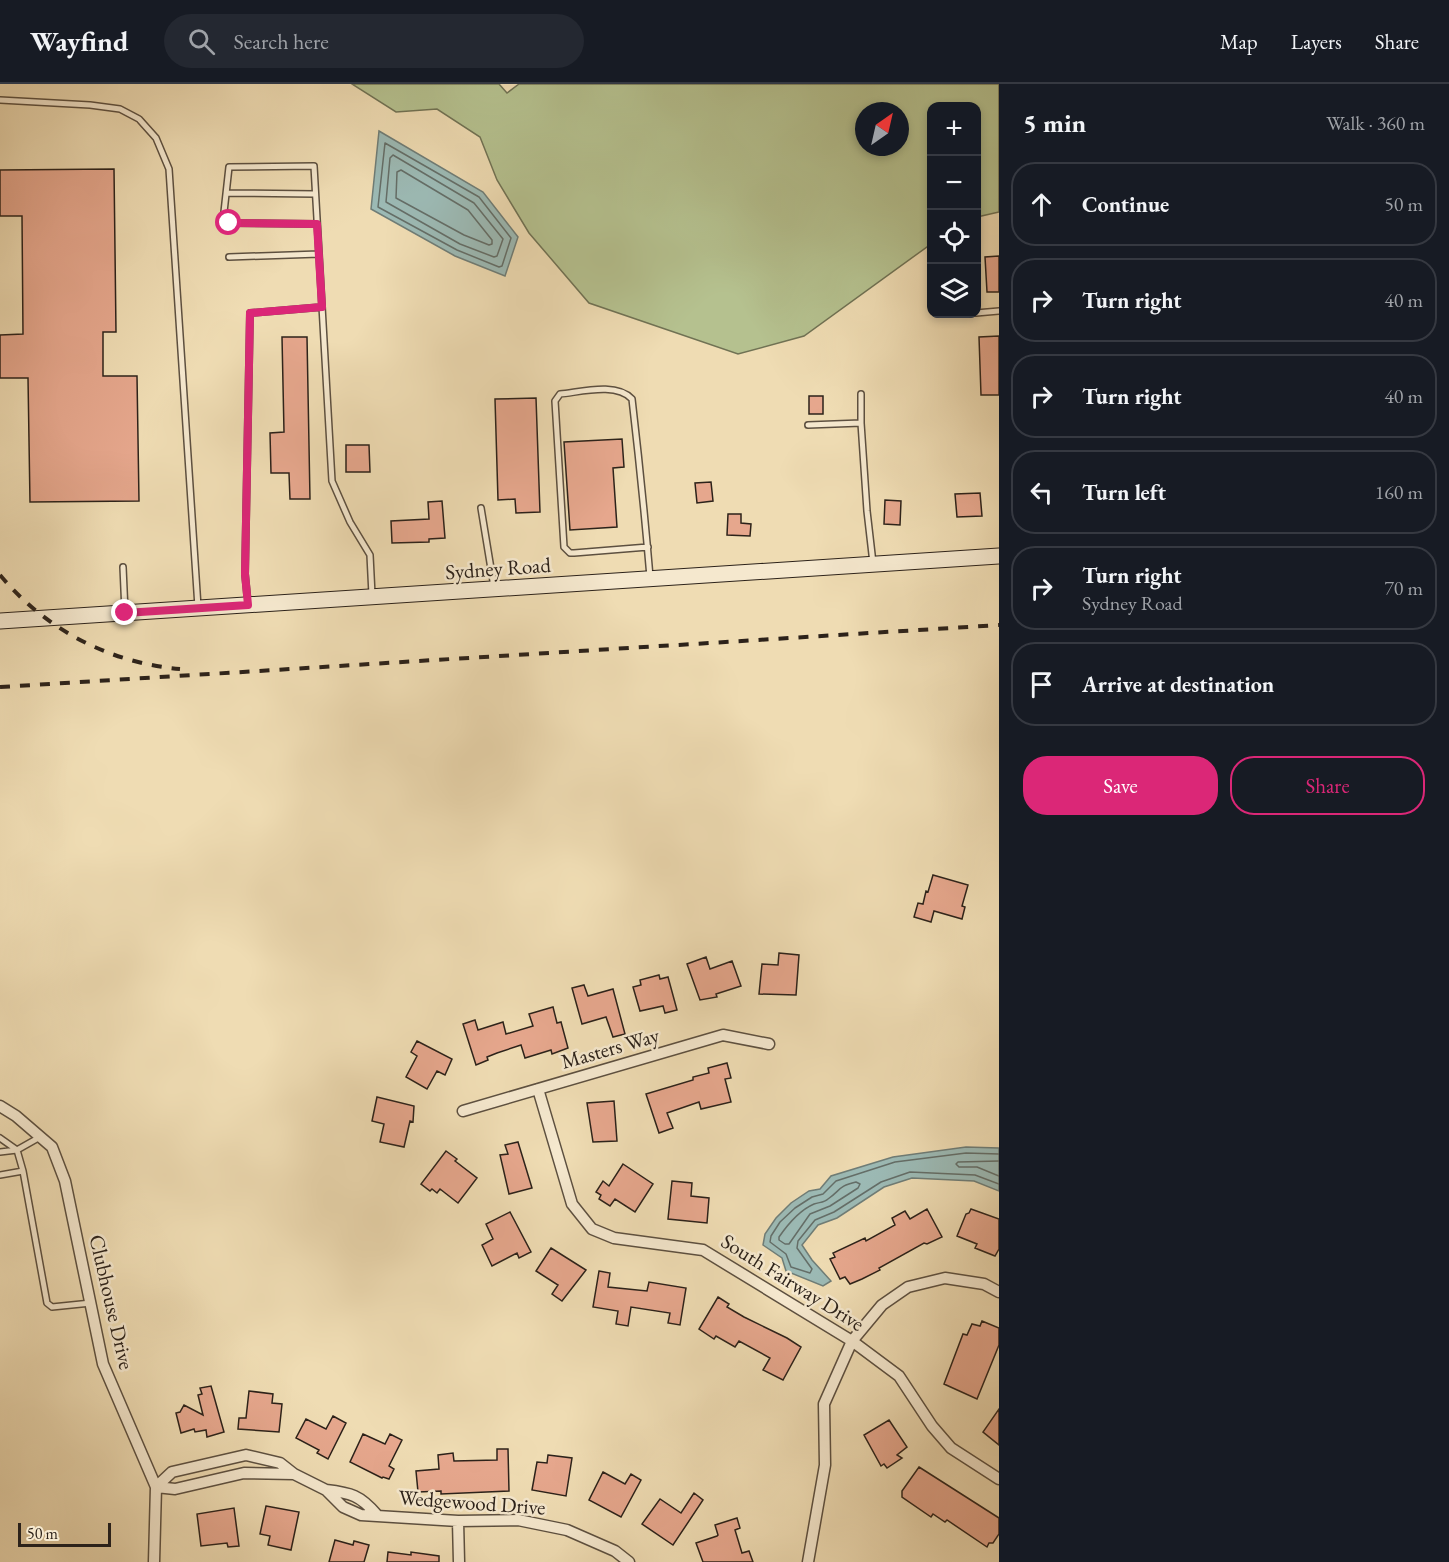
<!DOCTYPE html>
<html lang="en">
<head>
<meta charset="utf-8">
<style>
  :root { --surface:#171b24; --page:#242831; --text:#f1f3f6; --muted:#9ea1a6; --line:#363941; --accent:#db2777 }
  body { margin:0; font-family:"EB Garamond",serif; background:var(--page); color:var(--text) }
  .controls { position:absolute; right:18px; top:18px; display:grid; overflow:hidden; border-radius:12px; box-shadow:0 3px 9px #0003 }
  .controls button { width:54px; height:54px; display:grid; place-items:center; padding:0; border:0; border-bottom:2px solid var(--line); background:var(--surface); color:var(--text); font:30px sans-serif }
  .compass { position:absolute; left:855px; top:18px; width:54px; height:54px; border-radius:50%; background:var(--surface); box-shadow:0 3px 9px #0003; rotate:34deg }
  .scale { position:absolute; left:18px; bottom:15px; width:93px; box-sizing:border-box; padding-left:6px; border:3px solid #2c221a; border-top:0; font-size:16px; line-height:21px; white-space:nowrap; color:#2c221a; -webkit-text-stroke:4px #f5e8ce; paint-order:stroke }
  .stop { position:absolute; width:18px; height:18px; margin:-14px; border:4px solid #db2777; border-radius:50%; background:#fff }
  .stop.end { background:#db2777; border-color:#fff; box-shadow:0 2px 6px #0008 }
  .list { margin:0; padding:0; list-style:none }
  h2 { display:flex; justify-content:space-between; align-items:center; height:78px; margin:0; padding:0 24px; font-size:26px }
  h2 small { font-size:20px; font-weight:400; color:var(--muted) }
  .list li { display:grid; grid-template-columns:39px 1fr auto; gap:18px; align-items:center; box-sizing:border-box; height:84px; margin:0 12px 12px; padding:0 12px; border:2px solid var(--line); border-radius:24px }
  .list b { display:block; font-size:22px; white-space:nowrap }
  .list p { margin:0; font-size:20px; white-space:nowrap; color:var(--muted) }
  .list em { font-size:20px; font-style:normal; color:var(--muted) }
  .actions { display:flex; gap:12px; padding:18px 24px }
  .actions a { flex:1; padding:14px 0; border:2px solid var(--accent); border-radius:24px; text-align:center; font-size:21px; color:var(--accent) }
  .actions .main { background:var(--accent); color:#fff }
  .icon { flex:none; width:33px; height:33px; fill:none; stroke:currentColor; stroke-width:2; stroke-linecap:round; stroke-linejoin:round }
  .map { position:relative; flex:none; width:999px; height:1478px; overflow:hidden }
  header { display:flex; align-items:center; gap:36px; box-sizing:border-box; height:84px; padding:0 30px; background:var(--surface); border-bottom:2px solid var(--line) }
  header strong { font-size:28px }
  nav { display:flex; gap:33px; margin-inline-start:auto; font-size:21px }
  .search { width:420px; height:54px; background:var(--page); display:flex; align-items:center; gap:15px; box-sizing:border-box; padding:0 21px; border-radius:33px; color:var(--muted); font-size:22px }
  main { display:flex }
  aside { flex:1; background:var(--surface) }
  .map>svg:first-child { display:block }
</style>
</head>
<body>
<header>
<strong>Wayfind</strong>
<div class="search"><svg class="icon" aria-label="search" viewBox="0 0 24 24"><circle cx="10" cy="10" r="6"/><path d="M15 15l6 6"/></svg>Search here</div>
<nav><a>Map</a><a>Layers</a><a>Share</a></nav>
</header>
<main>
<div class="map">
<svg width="999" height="1478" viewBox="0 0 999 1478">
  <rect width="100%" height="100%" fill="#efdcb3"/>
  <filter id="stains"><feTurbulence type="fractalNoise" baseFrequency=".00333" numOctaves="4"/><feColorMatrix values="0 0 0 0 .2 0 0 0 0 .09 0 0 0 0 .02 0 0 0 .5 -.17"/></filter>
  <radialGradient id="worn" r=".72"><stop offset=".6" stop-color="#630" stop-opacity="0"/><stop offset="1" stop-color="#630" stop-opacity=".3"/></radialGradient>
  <path fill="#b5c18f" stroke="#707254" stroke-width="1.5" fill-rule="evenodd" d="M352,0H499L507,9L519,0H999V128L977,133L976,22H932L931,160L804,252L738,270L589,219L529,149L497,96L480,53L437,25L396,28ZM864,27H900V63H864Z"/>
  <path fill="#9cbab5" stroke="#6f7d77" stroke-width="1.5" d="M379,47L483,108L518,153L505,192L455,172L371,125Z
    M966,1063L999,1064V1107L974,1097L912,1094L884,1103L837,1134L818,1141L802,1161L812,1176L831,1197L823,1202L786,1187L782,1174L763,1161L765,1150L776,1134L791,1119L809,1107L820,1105L831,1092L893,1073Z"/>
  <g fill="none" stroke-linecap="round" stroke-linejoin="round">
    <path stroke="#646e68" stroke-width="1.5" d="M385,59L479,113L511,154L502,182L499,183L457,166L378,123Z
      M393,71L474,119L503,155L497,172L494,173L460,160L386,118L390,74Z
      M401,86L468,126L492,156V160L489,161L464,151L396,114L397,88Z
      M999,1070L966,1069L895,1078L836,1097L823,1110L812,1113L795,1124L780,1138L771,1152L770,1158L786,1170L791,1183L810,1189L812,1185L797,1164L798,1157L815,1136L834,1128L881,1098L910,1088L975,1091L999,1100
      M999,1077L958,1078L956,1080L959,1083H977L999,1092
      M856,1098L860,1100L858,1104L830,1122L810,1130L789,1160H785L779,1156V1153C788,1140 800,1126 814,1120C819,1118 824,1119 828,1115C841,1106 838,1102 856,1098Z"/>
  </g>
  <path fill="#e6a78d" stroke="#2c221a" stroke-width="1.5" d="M114,85L116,248H103V292H137L139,417L30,418L28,294H0V251L23,250L22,132H0V86Z
    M999,172V208H987L985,173Z
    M999,252V311H981L979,253Z
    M282,253H307L310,415H290L289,389H271L270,349L284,348Z
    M809,312H823V330H809Z
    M536,314L540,428L516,429L515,415L498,416L495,315Z
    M622,355L624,383L613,384L617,443L570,446L564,358Z
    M346,361H369L370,388H346Z
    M711,398L713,417L697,419L695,399Z
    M980,409L982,432L957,433L955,410Z
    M885,416L901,417L900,441L884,440Z
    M442,417L445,454L429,455V458L392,459L391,437L429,435L428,418Z
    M728,430H741V439L751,440L750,452L727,451Z
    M933,791L968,801L962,822L965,823L962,835L934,827L931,838L914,833L918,819L923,820L926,807L928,808Z
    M779,869L799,871L796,911L759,910L762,880L778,881Z
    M706,873L710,885L732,877L741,902L716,910L717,913L700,916L687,880Z
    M659,891L660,895L668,893L677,926L665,929L663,922L640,927L633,903L641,901L640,896Z
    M584,901L588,912L613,905L625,950L613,953L606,933L582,940L572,904Z
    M553,923L557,939L561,938L568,964L552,970L551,966L525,974L521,961L497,969L487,973L488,976L476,981L463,940L475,936L478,946L503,938L506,950L533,942L529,930Z
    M417,957L452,975L445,991L437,987L427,1005L406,993L417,972L411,968Z
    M727,979L731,994L725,995L731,1018L701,1025L699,1018L667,1029L673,1044L659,1049L646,1010L693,996V993L709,989L708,984Z
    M377,1013L414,1022L413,1038L410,1037L404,1063L380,1058L384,1040L372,1037Z
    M614,1017L617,1057L593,1058L587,1019Z
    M518,1058L532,1104L509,1110L500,1071L508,1070L505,1061Z
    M446,1067L457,1075L455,1077L477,1094L458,1119L440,1105L437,1109L432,1105L430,1107L421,1100Z
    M623,1080L653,1100L635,1128L615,1115L610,1122L599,1115L601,1111L596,1108L603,1097L609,1102Z
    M672,1097L692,1099L691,1112L709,1114L707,1139L668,1135Z
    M927,1125L942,1153L927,1160L924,1159L879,1184L880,1186L862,1195L850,1200L845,1193L840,1195L830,1175L835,1173L833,1169L865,1154L866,1157L895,1141L892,1134L905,1127L910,1135Z
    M971,1125L999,1135V1165L995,1172L975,1164L977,1160L957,1152L966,1130L969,1129Z
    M510,1128L531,1168L519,1174L517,1169L492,1182L482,1161L493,1155L486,1140Z
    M551,1164L586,1186L562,1217L552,1210L558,1201L536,1187Z
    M599,1187L610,1189L608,1203L647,1207L649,1198L686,1204L680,1241L668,1239L670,1229L631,1223L628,1242L616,1240L618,1227L593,1223Z
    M718,1213L729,1220L727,1223L744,1233L787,1254L801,1263L783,1296L763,1286L770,1274L739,1257L735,1263L716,1252L714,1255L699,1245Z
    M982,1237L999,1244V1261L977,1315L944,1300L963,1250L967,1251L972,1240L980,1242Z
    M211,1302L224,1348L207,1353L206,1346L195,1348L194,1345L181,1349L176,1329L180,1328L184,1321L203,1331L198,1311L202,1310L200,1304Z
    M249,1307L273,1310L272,1319L282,1320L279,1348L238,1345L239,1334H246Z
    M999,1325V1361L983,1348Z
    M333,1332L346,1339L328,1375L317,1369L319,1366L296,1354L306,1335L326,1345Z
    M889,1336L907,1363L897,1371L902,1374L887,1384L884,1380L881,1382L864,1351Z
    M363,1350L385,1360L390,1350L402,1356L389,1382L394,1385L389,1395L383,1393L382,1394L350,1378Z
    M497,1365H508L509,1407L441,1410V1407L418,1408L416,1387L439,1385L438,1371L453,1369L454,1377L497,1376Z
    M548,1371L572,1374L566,1412L532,1406L537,1378L547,1379Z
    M919,1383L999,1434V1450L993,1459H989L987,1463L947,1436L945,1438L933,1430L931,1433L902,1413V1407Z
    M603,1388L625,1400L631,1390L641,1396L621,1433L589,1416Z
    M694,1409L703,1416L673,1461L642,1440L660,1415L681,1429Z
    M266,1422L299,1428L291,1466L268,1461L270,1452L260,1450Z
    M234,1424L239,1462L228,1463L227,1459L201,1462L197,1430Z
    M737,1434L740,1444L735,1446L742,1469L749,1467L753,1478H703L696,1459L717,1452L718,1451L715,1441Z
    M335,1456L353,1461L354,1457L369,1461L364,1478H329Z
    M388,1468L411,1471V1468L439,1472V1478H387Z"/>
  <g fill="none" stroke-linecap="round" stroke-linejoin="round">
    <g stroke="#5d5040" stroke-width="8">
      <path id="lane" d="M0,16L90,21L120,25L139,35L156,54L169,85L198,523
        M227,109L315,110
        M317,140L229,139L224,128L229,83L314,82L332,397L350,438L370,471L372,511
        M229,173L319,170
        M976,229L999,227
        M861,310V339
        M808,341L861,339L867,427L873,479
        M481,424L494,503
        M648,463L574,469H570L564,463L555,317L560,310C581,308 616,298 632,315C639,375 645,434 650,493
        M123,483L125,528
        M248,520L245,490L250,229L322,223
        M0,1054L17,1066L23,1087L47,1219L52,1223L91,1219
        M0,1068L17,1066L40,1053
        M0,1091L23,1087"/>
    </g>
    <g stroke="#5d5040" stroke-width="13">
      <path id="street" d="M538,1005L572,1120L592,1145L614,1154L703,1166L852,1257L899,1292L932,1342L951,1364L999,1395
        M0,1022L16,1032L52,1063L65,1097L103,1280L156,1403L154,1478
        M463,1027L723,951L769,960
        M156,1403L172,1388L246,1371L280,1379L294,1390L326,1406L343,1423L361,1431L458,1437L518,1436L567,1446L615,1467L629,1478
        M156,1403L175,1405L244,1389L294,1390
        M326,1406C351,1409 360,1411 377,1431
        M458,1437L459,1478
        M808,1478L825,1381L824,1320L852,1257L882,1221L908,1203L945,1194L984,1200L999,1208"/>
    </g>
    <g stroke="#2c221a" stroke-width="17">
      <path id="secondary" d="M0,537L999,472"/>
    </g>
    <use href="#lane" stroke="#f5e8ce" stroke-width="5"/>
    <use href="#street" stroke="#f5e8ce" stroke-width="10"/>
    <use href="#secondary" stroke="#f5e8ce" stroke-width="15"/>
    <path stroke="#2c221a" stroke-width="4" stroke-dasharray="10 10" stroke-linecap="butt" d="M0,491C46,546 110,579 180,585
      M0,603L999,541"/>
  </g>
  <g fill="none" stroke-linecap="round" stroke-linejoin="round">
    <path stroke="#db2777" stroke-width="8" d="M125,529L248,521L245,490L250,229L322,223L317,140L229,139"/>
  </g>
  <g text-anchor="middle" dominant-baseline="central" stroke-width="5" stroke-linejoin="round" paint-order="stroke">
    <g font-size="21" fill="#2c221a" stroke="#f5e8ce">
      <text transform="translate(498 484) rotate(-4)">Sydney Road</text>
      <text transform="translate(610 964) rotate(-16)">Masters Way</text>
      <text transform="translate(793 1198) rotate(32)">South Fairway Drive</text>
      <text transform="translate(112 1218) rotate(77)">Clubhouse Drive</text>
      <text transform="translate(472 1418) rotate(4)">Wedgewood Drive</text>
    </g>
  </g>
  <rect width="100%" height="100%" filter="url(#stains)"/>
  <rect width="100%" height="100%" fill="url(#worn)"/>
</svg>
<div class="controls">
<button>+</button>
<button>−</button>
<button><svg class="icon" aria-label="locate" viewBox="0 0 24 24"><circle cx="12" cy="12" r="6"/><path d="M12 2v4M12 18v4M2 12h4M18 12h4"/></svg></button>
<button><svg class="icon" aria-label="layers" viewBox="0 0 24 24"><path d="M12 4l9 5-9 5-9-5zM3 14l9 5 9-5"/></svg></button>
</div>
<svg class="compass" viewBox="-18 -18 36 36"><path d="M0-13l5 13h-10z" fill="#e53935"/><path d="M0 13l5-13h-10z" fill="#9ea1a6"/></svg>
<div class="scale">50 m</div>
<div class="stop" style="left:229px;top:139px"></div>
<div class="stop end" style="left:125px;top:529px"></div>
</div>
<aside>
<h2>5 min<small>Walk · 360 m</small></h2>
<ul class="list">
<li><svg class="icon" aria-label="ahead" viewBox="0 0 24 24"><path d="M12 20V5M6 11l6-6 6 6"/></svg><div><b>Continue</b></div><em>50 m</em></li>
<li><svg class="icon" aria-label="right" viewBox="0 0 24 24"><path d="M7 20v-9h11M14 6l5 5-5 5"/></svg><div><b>Turn right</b></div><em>40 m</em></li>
<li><svg class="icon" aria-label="right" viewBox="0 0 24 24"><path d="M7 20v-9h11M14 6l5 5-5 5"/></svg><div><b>Turn right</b></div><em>40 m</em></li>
<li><svg class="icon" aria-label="left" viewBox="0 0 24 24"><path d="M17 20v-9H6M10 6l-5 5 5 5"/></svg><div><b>Turn left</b></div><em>160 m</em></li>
<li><svg class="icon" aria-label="right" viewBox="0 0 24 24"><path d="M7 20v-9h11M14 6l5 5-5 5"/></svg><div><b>Turn right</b><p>Sydney Road</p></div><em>70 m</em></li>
<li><svg class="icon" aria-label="arrive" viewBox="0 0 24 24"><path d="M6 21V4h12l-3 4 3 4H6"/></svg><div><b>Arrive at destination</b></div></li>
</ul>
<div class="actions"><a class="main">Save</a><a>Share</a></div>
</aside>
</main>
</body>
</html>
